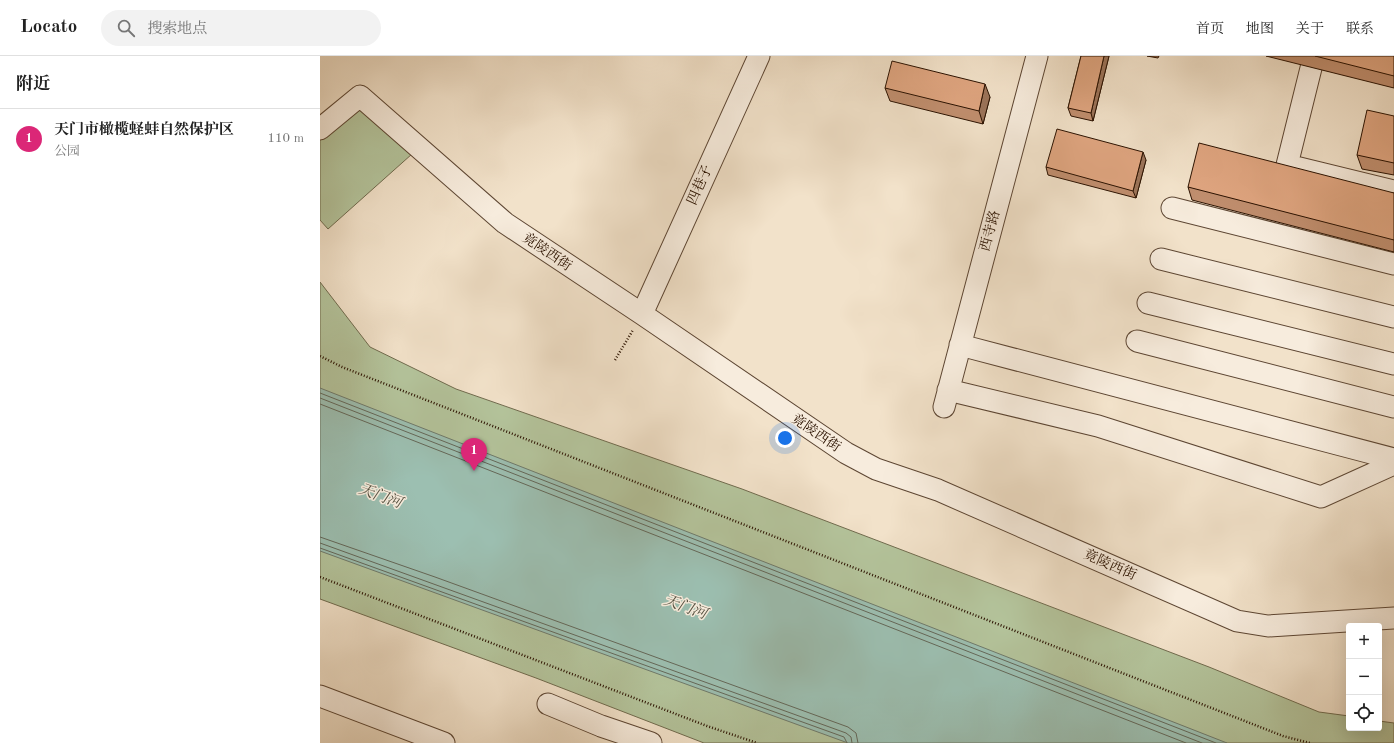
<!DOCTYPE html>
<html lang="zh">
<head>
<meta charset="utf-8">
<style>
  :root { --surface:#fff; --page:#f2f2f2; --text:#222; --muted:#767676; --line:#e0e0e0; --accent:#db2777 }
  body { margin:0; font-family:"Old Standard TT","Noto Serif SC",serif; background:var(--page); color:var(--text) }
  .controls { position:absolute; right:12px; bottom:12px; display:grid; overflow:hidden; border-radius:4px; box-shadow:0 4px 16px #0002 }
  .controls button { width:36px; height:36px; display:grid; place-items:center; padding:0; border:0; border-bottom:1px solid var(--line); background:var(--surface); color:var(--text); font:20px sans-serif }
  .you { position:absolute; left:465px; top:382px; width:14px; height:14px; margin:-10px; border:3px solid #fff; border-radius:50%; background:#1a73e8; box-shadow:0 0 0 6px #1a73e833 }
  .badge { display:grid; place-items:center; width:26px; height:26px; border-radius:50%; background:var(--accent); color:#fff; font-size:13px; font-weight:700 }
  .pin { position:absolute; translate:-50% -33px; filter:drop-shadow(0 1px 2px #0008) }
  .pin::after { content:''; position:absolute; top:21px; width:14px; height:12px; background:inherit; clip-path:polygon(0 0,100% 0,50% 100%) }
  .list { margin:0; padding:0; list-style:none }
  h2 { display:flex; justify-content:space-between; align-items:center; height:52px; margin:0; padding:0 16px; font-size:17px }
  h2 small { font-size:13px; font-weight:400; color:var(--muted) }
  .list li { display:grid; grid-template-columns:26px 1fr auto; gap:12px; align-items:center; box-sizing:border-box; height:60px; padding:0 16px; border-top:1px solid var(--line) }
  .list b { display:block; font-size:15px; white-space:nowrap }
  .list p { margin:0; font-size:13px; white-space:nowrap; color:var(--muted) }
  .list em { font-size:13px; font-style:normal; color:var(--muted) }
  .icon { flex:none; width:22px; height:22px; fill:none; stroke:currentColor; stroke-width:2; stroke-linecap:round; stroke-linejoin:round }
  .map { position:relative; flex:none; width:1074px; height:687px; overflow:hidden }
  header { display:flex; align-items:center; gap:24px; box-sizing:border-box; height:56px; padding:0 20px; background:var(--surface); border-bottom:1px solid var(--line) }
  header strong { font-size:19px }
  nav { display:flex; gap:22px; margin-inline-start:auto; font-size:14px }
  .search { width:280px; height:36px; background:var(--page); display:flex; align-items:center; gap:10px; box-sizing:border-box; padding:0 14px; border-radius:22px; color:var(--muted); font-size:15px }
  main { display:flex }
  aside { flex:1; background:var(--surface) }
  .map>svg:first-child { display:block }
</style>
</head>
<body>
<header>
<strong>Locato</strong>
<div class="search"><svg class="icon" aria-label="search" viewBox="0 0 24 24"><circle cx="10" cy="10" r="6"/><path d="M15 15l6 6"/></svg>搜索地点</div>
<nav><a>首页</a><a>地图</a><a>关于</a><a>联系</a></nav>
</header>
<main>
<aside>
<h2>附近<small></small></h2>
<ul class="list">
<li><span class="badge">1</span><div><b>天门市橄榄蛏蚌自然保护区</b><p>公园</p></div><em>110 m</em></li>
</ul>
</aside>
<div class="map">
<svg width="1074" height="687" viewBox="0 0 1074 687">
  <rect width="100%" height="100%" fill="#f2e2ca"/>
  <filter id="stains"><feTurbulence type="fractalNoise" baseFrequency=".005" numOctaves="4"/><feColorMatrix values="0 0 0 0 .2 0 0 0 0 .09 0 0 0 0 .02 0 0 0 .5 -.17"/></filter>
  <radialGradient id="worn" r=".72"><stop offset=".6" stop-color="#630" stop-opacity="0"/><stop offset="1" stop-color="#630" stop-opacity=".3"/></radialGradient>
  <path fill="#b4c49c" stroke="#706b4e" d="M39,53L92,98L8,173L0,164V84Z
    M0,226L50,291L136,333L422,433L889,611L999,656L1029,660V672H1059V665L1074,667V687H384L216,622L0,543Z"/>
  <path fill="#9cbfb1" stroke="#6f7a6b" d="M0,332L907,687H528L0,495Z"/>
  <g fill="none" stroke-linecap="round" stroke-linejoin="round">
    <path stroke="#646859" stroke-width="1" d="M0,337L896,687
      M0,342L882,687
      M0,348L866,687
      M0,481L115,521L528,671L536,677L538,687
      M0,487L526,677L531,681L532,687
      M0,492L524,681L527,687"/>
    <g stroke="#5d4633" stroke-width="23">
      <path id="minor" d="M994,0L967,109L1074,135
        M0,73L40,40L185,167L322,258L526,397L556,413L618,434L917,565L948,570L1074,562
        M852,152L1074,208
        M841,203L1074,261
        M828,247L1074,308
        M322,258L439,0
        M817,285L1074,351
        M640,289L1074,403
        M628,334L778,370L1001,441L1074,408
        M624,351L717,0
        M0,640L124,687
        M228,648L281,670L331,687"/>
    </g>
    <path stroke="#2b1201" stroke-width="2.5" stroke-dasharray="1 2" stroke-linecap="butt" d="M0,300L22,311L963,680L990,687
      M295,304L313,274
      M0,521L387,670L437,687"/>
    <use href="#minor" stroke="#f7ecdd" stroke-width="21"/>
  </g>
  <path fill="#c08e6e" stroke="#2b1201" d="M761,0H789L773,65L751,60L748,52Z
    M827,0H839L838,2Z
    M946,0H1074V32Z
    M565,32L670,41L663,68L570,45Z
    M1074,60V119L1042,113L1037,99Z
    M826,104L816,142L728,119L726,111Z
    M868,131L1074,137V196L872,144Z"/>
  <path fill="#9c745a" stroke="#2b1201" d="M784,0H789L773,65L771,57Z
    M665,28L670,41L663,68L659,55Z
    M823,96L826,104L816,142L813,135Z"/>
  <path fill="#dfa580" stroke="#2b1201" d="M761,0H784L771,57L748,52Z
    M995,0H1074V20Z
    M572,5L665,28L659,55L565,32Z
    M1047,54L1074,60V107L1037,99Z
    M737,73L823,96L813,135L726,111Z
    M879,87L1074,137V184L868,131Z"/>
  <g text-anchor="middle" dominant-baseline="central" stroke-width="3" stroke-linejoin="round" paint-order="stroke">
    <g font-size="14" fill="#2b1201" stroke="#f7ecdd">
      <text transform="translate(380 129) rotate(-66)">四巷子</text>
      <text transform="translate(670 175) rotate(-75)">西寺路</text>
      <text transform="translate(227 196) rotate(34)">竟陵西街</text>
      <text transform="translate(496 377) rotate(34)">竟陵西街</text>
      <text transform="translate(790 509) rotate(24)">竟陵西街</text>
    </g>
    <g font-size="15" font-style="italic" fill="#534f3f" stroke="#f7ecdd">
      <text transform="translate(60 441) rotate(20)">天门河</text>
      <text transform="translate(365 552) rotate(20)">天门河</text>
    </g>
  </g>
  <rect width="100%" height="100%" filter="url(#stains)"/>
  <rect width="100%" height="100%" fill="url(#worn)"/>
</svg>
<div class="controls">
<button>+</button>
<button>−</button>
<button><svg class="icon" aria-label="locate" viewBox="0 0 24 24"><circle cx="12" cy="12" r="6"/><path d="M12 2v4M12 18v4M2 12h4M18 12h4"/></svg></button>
</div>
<div class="you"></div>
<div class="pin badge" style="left:154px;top:415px">1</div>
</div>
</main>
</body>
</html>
